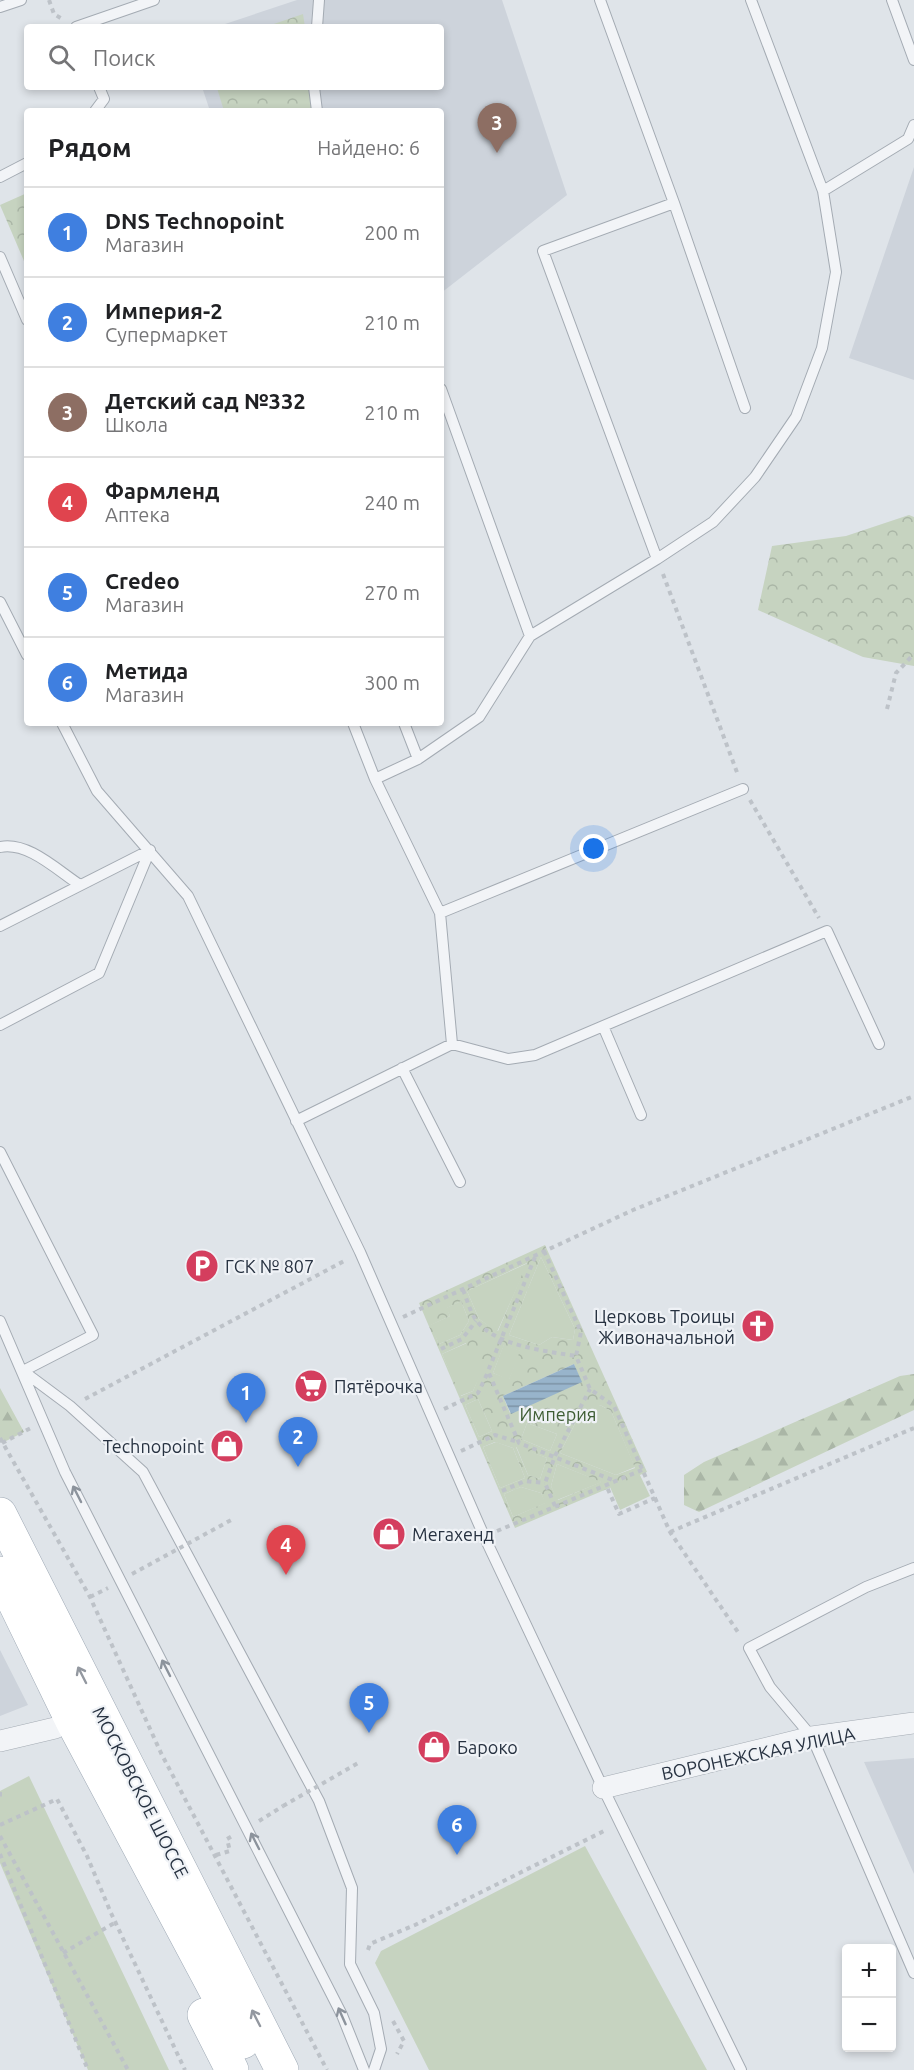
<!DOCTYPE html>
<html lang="ru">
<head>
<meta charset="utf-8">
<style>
  :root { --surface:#fff; --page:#f6f6f6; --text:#202124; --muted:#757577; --line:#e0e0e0; --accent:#2563eb }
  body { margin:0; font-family:Ubuntu,sans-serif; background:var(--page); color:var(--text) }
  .controls { position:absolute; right:18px; bottom:18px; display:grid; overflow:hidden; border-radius:6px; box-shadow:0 3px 9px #0003 }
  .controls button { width:54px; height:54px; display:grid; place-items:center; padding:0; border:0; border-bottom:2px solid var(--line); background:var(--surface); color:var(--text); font:30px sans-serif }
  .you { position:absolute; left:594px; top:849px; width:21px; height:21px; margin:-15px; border:4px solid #fff; border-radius:50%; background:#1a73e8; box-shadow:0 0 0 9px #1a73e833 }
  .badge { display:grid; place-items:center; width:39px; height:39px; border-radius:50%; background:var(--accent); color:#fff; font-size:20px; font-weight:700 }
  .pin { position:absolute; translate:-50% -50px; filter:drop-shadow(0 2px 3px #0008) }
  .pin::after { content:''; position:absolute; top:32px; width:21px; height:18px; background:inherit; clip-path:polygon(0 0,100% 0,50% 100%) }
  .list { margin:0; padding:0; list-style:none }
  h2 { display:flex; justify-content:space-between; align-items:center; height:78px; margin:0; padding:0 24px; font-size:26px }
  h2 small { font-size:20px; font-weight:400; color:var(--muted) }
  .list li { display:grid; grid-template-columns:39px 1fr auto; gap:18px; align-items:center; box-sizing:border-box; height:90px; padding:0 24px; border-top:2px solid var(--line) }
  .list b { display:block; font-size:22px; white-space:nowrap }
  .list p { margin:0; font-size:20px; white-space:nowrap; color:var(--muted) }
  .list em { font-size:20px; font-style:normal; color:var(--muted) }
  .icon { flex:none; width:33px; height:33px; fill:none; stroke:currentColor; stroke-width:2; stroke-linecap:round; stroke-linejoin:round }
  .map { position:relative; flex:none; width:914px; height:2070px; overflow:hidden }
  .search { position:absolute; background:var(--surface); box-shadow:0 3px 9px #0003; left:24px; top:24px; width:420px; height:66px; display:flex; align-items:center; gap:15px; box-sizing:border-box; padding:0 21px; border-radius:6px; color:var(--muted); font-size:22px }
  .panel { position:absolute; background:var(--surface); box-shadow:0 3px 9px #0003; left:24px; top:108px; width:420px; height:618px; border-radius:6px }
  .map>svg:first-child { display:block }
</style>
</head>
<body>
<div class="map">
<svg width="914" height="2070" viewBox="0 0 914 2070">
  <defs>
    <pattern id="forest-firs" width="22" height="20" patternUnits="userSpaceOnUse" patternTransform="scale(1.5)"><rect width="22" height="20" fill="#c6d3c0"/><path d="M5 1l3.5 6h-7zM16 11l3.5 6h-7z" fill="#aab6a6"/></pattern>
    <pattern id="park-crowns" width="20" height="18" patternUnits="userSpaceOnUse" patternTransform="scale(1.5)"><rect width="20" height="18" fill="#c6d3c0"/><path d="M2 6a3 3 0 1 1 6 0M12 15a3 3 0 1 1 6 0" fill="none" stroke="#aab6a6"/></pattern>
    <pattern id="water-rules" width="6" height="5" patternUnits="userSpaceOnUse" patternTransform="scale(1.5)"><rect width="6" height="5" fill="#98b4cb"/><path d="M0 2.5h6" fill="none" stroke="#7c93a6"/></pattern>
  </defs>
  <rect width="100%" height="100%" fill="#dfe4e9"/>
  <path fill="#cdd3db" d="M297,0H502L567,195L441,293V111H210L202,87H441V27H216Z
    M914,167V380L849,358Z
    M0,1650L28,1705L0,1716Z
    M914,1758V1874L864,1762Z"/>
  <path fill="#c6d3c0" d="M541,1257L575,1329L573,1340L552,1337L539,1345L509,1335Z
    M528,1263L497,1332L479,1319L467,1291Z
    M461,1301L469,1321L460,1335L439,1344L430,1325L450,1316L446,1308Z
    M467,1343L481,1374L473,1391L460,1396L442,1354Z
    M504,1344L521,1351L509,1380L493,1373Z
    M478,1399L492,1431L479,1437L465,1405Z
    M600,1405L611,1411L635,1467L616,1475L560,1453L580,1414Z
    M527,1423L557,1434L550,1451L521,1439Z
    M496,1442L513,1448L525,1478L500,1488L483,1447Z
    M516,1446L547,1458L540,1479L528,1475Z
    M557,1464L602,1482L557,1500L551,1486Z
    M639,1473L650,1496L620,1510L610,1487Z
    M521,1487L541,1493L546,1503L513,1517L504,1494Z
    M29,1776L169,2070H88L0,1863V1791Z
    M585,1846L707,2070H429L375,1963L381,1951Z"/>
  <path fill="url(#forest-firs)" d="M914,1374V1410L699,1512L684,1505V1475L704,1462L900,1376Z
    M0,1388L24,1432L2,1443L0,1438Z"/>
  <path fill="url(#park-crowns)" fill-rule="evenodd" d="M303,14L305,27H265Z
    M221,87H310L313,111H224L217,88Z
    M27,193V268L0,205Z
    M909,515L914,517V666L863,657L758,610L772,546L846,536Z
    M545,1245L647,1472L515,1528L419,1303ZM541,1257L575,1329L573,1340L552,1337L539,1345L509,1335ZM527,1263L498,1331H497L479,1319L467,1291ZM461,1301L469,1321L460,1335L439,1344L431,1325L450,1316L447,1308ZM466,1343L480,1374L473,1391L461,1396L442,1354ZM504,1345L520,1351L509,1379L493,1373ZM574,1364L581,1382L510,1413L503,1396ZM478,1399L492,1431L479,1437L465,1405ZM600,1405L611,1411L635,1468L616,1475L560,1453L580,1414L588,1417ZM527,1423L557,1434L550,1451L521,1439ZM495,1442L513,1448L525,1478L500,1488L483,1447ZM516,1447L547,1458L540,1479L528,1475ZM557,1464L601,1482L558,1500L551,1486ZM521,1487L541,1493L545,1503L513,1517L504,1494Z"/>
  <path fill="url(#water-rules)" d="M574,1364L582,1382L511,1414L503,1396Z"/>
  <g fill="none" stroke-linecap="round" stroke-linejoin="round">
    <g stroke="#a4abb3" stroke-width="12">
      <path id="service" d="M600,0L674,203L543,251L657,559
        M751,0L823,191
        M892,0L914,60
        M0,7L21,0
        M76,27L154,0
        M317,27L319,0
        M314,87L317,111
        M95,111L104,99L99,87
        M0,177L27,163
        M674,203L745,408
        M0,257L27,320
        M441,389L530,636
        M0,602L27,655
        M62,723L97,791L188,896L360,1252L484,1536L603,1788L741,2070
        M353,723L375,779L440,913L452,1044
        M404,723L418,759
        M375,779L418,759L479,717L530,636L657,559L713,522L755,477L796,417L822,348L836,272L823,191L908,139L914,125
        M0,847C28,841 58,871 80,885
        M440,913L743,789
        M0,926L150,850
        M0,1025L99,973L150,850
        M603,1026L641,1115
        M402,1068L460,1182
        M296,1121L452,1044L508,1059L535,1055L827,931L879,1044
        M0,1152L93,1335L23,1371L70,1406L143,1472L319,1801L352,1888L350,1964L374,2013L381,2049L374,2070
        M0,1321L65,1472L342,2015L364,2070
        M914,1568L866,1587L749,1648L770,1687L812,1737L914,1973"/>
    </g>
    <g stroke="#a4abb3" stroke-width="22">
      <path id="minor" d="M0,1741L55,1728
        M603,1788L812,1737L914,1723"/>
    </g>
    <g stroke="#9ea9b5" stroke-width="34">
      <path id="primary" d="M0,1514L282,2070
        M0,1573L73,1723L243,2042
        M204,2015L232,2070"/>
    </g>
    <path stroke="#bdc2c8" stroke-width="4" stroke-dasharray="4.5 4.5" stroke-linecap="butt" d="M49,0L54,14L64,20
      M663,574L738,775
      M887,709L896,673L914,654
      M750,800L819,918
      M544,1251L581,1332L576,1356L590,1389L614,1406L655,1498L619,1514L606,1485
      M535,1257L488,1371L519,1443L615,1481
      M463,1290C467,1299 470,1312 476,1320C495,1346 546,1351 576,1356
      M403,1317L633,1210L914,1096
      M441,1349L462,1339L476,1321
      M85,1399L346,1260
      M444,1409L478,1393L488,1372
      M0,1438L90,1597L161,1753L327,2070
      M2,1443L31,1428
      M461,1451L495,1435L518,1442
      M502,1491L525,1481L545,1483
      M655,1498L670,1532L740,1635
      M555,1506L545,1483L555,1456L590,1389
      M497,1531L642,1470
      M670,1532L914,1428
      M90,1597L108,1588
      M0,1792V1800
      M259,1821L283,1806
      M0,1825L57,1799L87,1856L111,1913L185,2070
      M0,1836L128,2070
      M0,1854L88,2070
      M216,1855L230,1851L227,1839L234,1835
      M368,1950L370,1944L415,1925L606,1830
      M63,1953L116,1922
      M393,2021L404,2041L397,2054"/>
    <use href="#service" stroke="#f2f4f7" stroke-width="10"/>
    <use href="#minor" stroke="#f2f4f7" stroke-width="21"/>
    <use href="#primary" stroke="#fff" stroke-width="33"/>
    <path stroke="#bdc2c8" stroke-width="4" stroke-dasharray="4.5 4.5" stroke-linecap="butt" d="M132,1574L233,1519
      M283,1806L360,1762"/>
  </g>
  <defs><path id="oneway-shaft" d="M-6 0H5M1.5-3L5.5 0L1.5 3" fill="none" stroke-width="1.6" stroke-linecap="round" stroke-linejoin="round" transform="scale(1.5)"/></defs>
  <g stroke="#8c939c">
    <use href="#oneway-shaft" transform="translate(77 1494) rotate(-117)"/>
    <use href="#oneway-shaft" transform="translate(166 1668) rotate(-117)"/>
    <use href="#oneway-shaft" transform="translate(255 1841) rotate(-117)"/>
    <use href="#oneway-shaft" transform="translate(342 2016) rotate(-114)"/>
  </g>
  <g stroke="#9398a0">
    <use href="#oneway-shaft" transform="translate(82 1675) rotate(-117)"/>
    <use href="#oneway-shaft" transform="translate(256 2018) rotate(-117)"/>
  </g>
  <defs>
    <g id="parking-disc" transform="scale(1.725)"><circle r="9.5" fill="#d43e5e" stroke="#eff2f6"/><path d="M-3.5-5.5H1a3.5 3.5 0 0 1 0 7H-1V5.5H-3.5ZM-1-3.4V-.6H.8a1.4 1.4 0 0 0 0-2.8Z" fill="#fff"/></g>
    <g id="church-disc" transform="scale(1.725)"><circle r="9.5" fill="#d43e5e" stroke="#eff2f6"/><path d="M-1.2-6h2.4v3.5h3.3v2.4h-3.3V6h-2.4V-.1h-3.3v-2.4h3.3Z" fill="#fff"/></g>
    <g id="supermarket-disc" transform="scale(1.725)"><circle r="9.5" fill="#d43e5e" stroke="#eff2f6"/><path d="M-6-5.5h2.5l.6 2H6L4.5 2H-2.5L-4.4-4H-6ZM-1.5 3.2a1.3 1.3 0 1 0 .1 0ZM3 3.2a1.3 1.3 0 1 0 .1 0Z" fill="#fff"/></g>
    <g id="shop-disc" transform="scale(1.725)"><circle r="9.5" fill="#d43e5e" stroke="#eff2f6"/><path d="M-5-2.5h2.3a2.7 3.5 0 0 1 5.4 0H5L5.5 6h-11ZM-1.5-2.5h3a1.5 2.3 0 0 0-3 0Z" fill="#fff"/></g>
  </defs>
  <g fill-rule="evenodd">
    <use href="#parking-disc" x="202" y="1266"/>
    <use href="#church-disc" x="758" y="1326"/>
    <use href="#supermarket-disc" x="311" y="1386"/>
    <use href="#shop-disc" x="227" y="1446"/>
    <use href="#shop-disc" x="389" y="1534"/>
    <use href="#shop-disc" x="434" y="1747"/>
  </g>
  <g text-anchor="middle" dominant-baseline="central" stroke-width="4.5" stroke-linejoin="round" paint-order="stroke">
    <g font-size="18" fill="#273241" stroke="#eff2f6" text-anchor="start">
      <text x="225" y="1266">ГСК № 807</text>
      <text x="735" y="1316" text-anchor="end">Церковь Троицы<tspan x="735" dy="21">Живоначальной</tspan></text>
      <text x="334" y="1386">Пятёрочка</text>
      <text x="204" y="1446" text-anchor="end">Technopoint</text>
      <text x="412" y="1534">Мегахенд</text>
      <text x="457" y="1747">Бароко</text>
    </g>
    <g font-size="18" fill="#3e5d34" stroke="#eff2f6">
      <text x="558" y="1414">Империя</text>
    </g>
    <g font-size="18" fill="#273241" stroke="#eff2f6">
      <text transform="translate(758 1753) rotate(-12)">ВОРОНЕЖСКАЯ УЛИЦА</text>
      <text transform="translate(141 1792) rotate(63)">МОСКОВСКОЕ ШОССЕ</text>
    </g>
  </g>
</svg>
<div class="controls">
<button>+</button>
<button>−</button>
</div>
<div class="you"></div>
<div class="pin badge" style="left:246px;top:1423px;background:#3f7fe0">1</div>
<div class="pin badge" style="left:298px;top:1467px;background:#3f7fe0">2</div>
<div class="pin badge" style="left:497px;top:153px;background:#8d6e63">3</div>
<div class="pin badge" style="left:286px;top:1575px;background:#e0444e">4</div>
<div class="pin badge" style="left:369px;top:1733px;background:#3f7fe0">5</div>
<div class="pin badge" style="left:457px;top:1855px;background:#3f7fe0">6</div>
<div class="search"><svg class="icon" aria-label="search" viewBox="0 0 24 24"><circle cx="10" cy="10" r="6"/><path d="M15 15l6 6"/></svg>Поиск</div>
<section class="panel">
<h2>Рядом<small>Найдено: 6</small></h2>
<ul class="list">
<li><span class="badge" style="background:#3f7fe0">1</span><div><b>DNS Technopoint</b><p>Магазин</p></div><em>200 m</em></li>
<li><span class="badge" style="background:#3f7fe0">2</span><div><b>Империя-2</b><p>Супермаркет</p></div><em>210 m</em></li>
<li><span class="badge" style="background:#8d6e63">3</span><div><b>Детский сад №332</b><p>Школа</p></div><em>210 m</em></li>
<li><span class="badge" style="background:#e0444e">4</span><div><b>Фармленд</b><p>Аптека</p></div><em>240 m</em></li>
<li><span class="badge" style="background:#3f7fe0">5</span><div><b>Credeo</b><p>Магазин</p></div><em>270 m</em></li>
<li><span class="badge" style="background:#3f7fe0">6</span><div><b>Метида</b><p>Магазин</p></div><em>300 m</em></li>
</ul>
</section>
</div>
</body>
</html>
